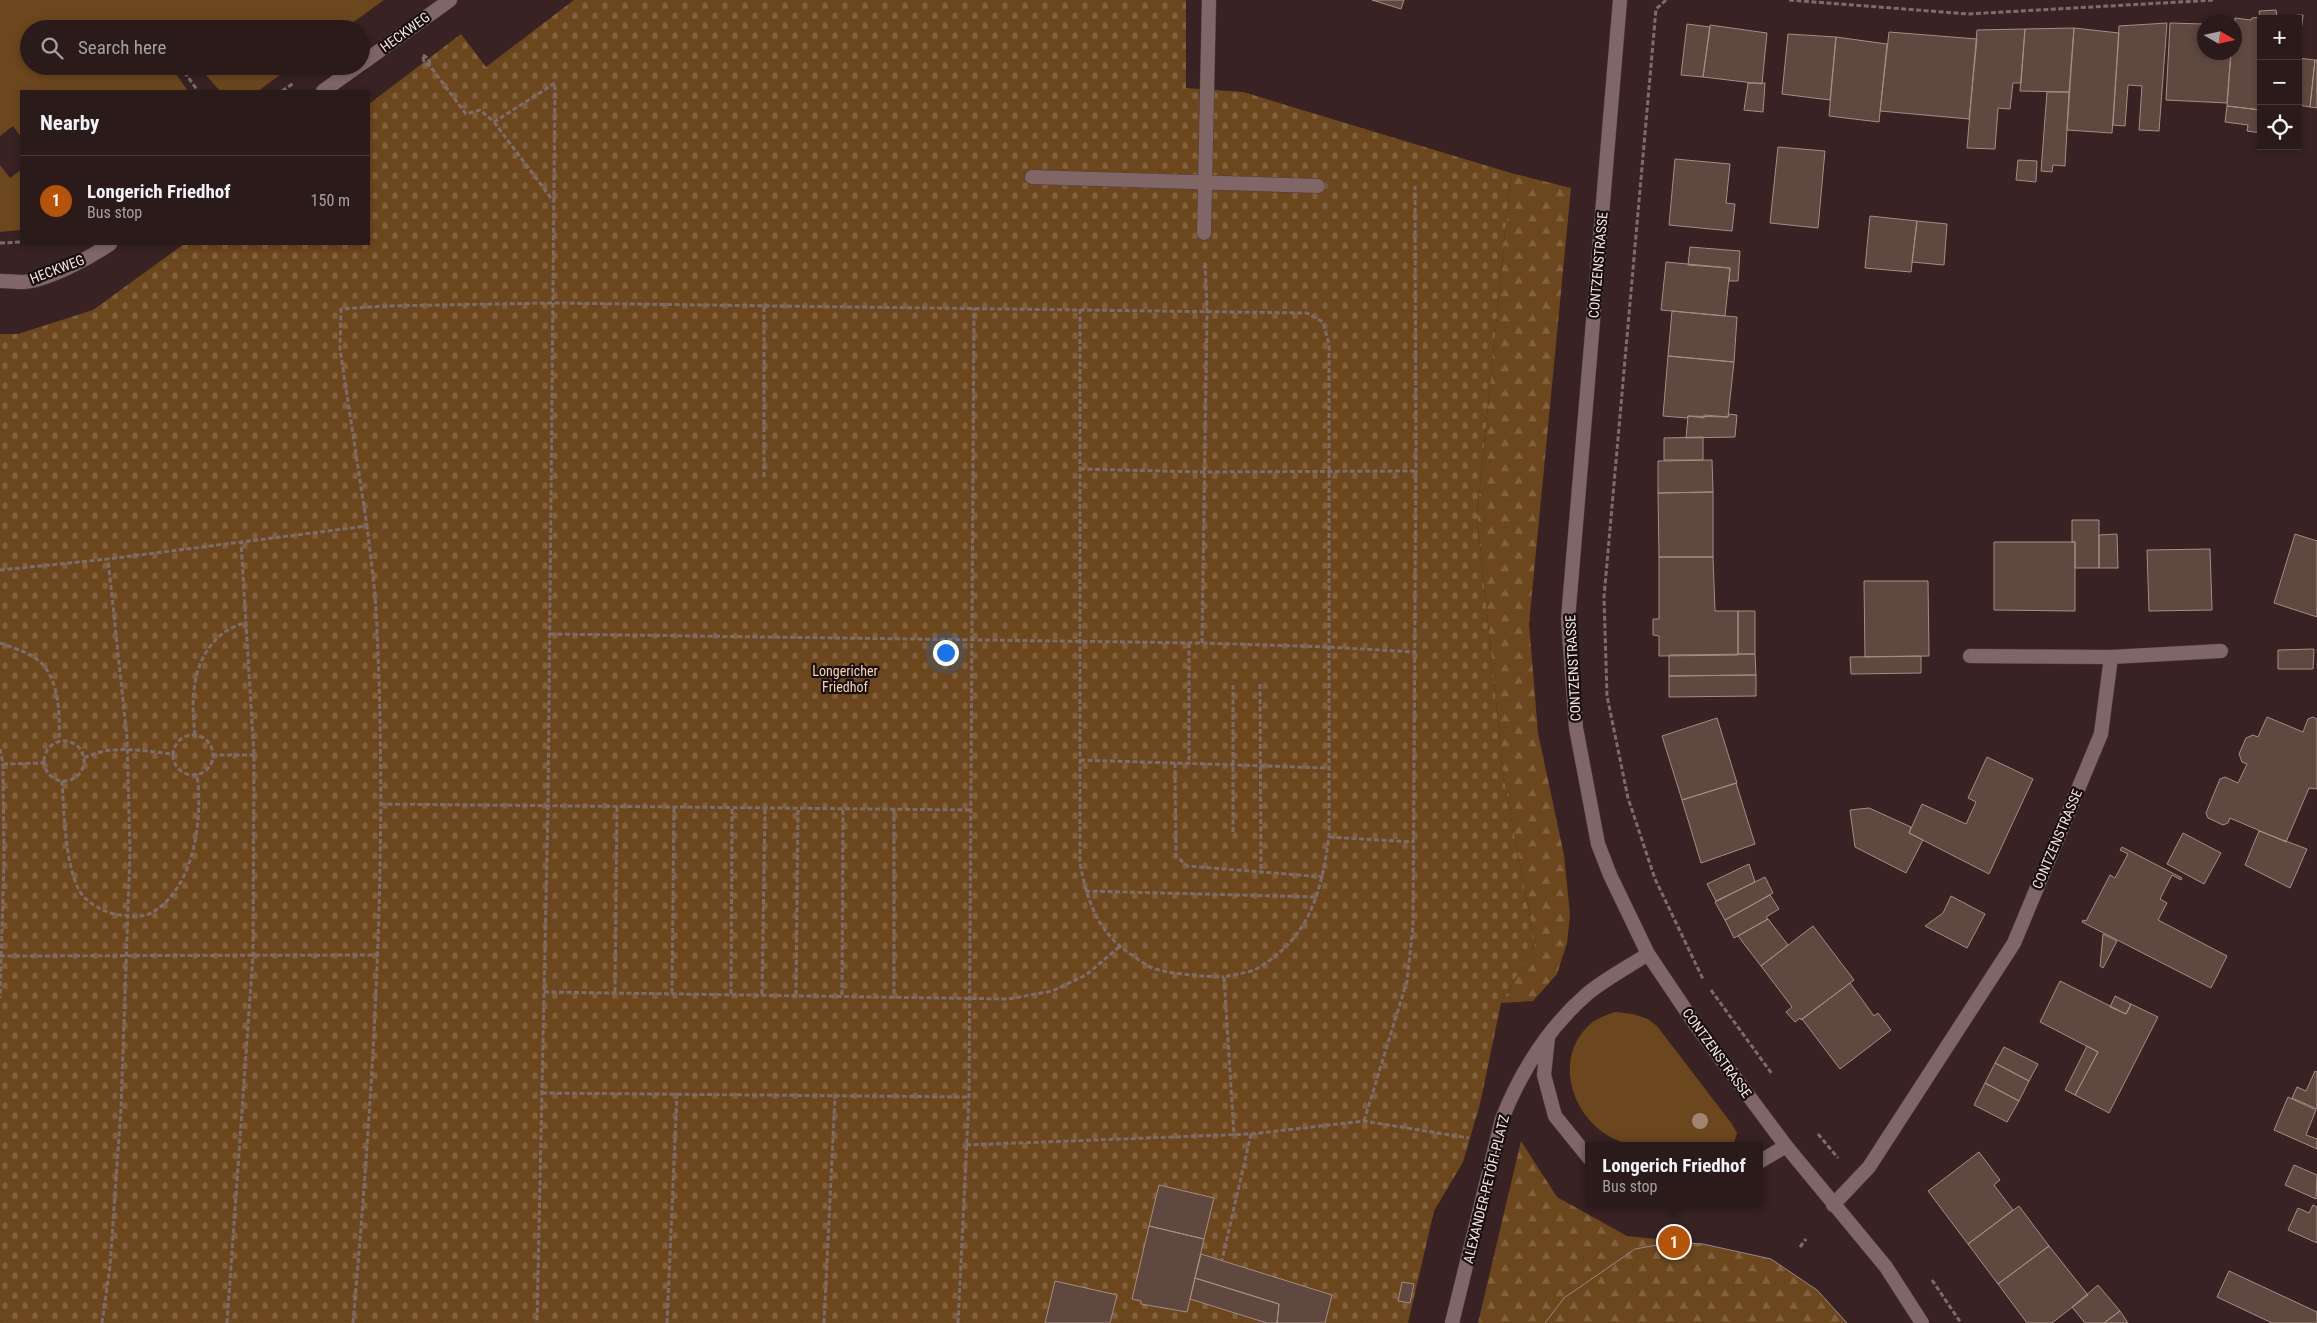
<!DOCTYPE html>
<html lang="en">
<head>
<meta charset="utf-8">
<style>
  :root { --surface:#2a1a1a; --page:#322323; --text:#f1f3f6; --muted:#a5a1a2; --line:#463839; --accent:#b45309 }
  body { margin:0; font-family:"Roboto Condensed",sans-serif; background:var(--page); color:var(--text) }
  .controls { position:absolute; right:15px; top:15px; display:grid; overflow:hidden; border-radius:0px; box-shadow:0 2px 8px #0003 }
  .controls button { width:45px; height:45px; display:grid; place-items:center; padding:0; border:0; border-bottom:1px solid var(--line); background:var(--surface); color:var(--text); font:25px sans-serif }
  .compass { position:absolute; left:2197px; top:15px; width:45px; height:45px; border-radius:50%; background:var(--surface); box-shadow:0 2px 8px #0003; rotate:99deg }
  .you { position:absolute; left:945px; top:652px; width:18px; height:18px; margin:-12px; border:4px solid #fff; border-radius:50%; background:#1a73e8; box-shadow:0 0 0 8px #1a73e833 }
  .badge { display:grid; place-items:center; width:32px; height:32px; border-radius:50%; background:var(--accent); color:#fff; font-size:16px; font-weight:700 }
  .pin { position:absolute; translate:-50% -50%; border:2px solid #fff; box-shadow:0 1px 5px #0006 }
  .popup { position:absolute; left:1585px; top:1142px; width:178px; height:65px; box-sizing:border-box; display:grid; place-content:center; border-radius:0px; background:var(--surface); filter:drop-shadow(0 1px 4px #0005); font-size:16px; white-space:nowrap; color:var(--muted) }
  .popup b { font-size:19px; color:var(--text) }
  .popup::after { content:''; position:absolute; left:50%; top:100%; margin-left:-10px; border:10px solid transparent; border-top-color:var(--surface) }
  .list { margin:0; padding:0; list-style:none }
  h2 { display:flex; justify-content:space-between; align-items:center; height:65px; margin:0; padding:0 20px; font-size:21px }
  h2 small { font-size:16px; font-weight:400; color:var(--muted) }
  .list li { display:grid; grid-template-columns:32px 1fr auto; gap:15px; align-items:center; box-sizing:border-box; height:90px; padding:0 20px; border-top:1px solid var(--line) }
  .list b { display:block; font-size:19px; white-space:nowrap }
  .list p { margin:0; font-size:16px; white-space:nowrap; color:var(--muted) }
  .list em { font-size:16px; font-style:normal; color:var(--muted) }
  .icon { flex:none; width:28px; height:28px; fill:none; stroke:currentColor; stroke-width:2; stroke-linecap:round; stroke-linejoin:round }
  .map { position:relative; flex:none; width:2317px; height:1323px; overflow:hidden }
  .search { position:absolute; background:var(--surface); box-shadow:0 2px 8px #0003; left:20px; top:20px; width:350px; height:55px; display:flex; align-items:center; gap:12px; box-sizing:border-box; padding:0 18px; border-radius:28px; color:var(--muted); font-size:19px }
  .panel { position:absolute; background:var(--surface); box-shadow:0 2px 8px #0003; left:20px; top:90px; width:350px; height:155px; border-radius:0px }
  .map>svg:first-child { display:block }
</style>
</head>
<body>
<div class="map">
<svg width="2317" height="1323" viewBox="0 0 2317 1323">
  <defs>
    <pattern id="forest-firs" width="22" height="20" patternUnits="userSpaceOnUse" patternTransform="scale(1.25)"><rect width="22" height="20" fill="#6c461d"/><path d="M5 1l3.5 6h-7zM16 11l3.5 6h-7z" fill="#82613e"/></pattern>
    <pattern id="cemetery-stones" width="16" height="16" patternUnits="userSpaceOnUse" patternTransform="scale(1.25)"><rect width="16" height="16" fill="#6c461d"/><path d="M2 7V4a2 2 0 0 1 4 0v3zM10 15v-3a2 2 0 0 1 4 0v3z" fill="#82613e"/></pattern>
  </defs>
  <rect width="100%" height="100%" fill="#382223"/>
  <path fill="#6c461d" d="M0,0H384L344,29H164L156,20L145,29H29V66H170L188,91H21V137L13,126L0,136Z
    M198,66H292L258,91H220Z
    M0,165L10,178L21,170V230L0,232Z
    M1615,1012L1633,1014L1648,1019L1657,1026L1732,1124L1737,1133L1733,1146C1703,1146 1644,1151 1619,1141C1575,1124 1551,1063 1588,1026C1595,1019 1606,1015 1615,1012Z"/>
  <path fill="url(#forest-firs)" d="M1511,173L1571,188L1529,624L1538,733L1564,855L1570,915L1567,943L1557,974L1533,1001L1501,1003L1535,944L1504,779L1477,516Z
    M1521,1141L1557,1197L1627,1236L1703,1244L1771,1259L1817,1290L1847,1323H1478Z"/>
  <path fill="url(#cemetery-stones)" d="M574,0H1186V88L1243,92L1511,173L1477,516L1504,779L1535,944L1501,1003L1480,1104L1463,1162L1434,1211L1408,1323H0V334H18L93,310L184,244H369V104L461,34L486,67Z"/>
  <path fill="#5f4840" stroke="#a78d83" d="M1372,0H1404L1401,9Z
    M2276,10L2277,16H2284L2283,19H2261V110L2227,106L2231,52H2234L2235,18L2251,20L2252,18L2260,17L2259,11Z
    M2303,15L2298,58V59V19H2283L2284,16Z
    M2167,23L2159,131L2139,130L2142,86L2128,85L2125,126L2113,125L2119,26Z
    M2170,23L2204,24V52H2231L2227,103L2166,100Z
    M1687,24L1710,27L1703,77L1681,75Z
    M1710,25L1767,33L1762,84L1703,77Z
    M2074,28L2119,33L2112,133L2067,130Z
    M2074,28L2069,92L2020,91L2025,29Z
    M2025,29L2021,83H2013L2010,109L1998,108L1995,149L1967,148L1977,30Z
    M1889,32L1977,39L1969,119L1880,111Z
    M1788,34L1836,37L1830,100L1782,94Z
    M1836,37L1887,44L1879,122L1829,116Z
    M2298,58L2315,60L2310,107L2298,105Z
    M2315,60H2317V108L2310,107Z
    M1748,83H1765L1763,112L1744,110Z
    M2047,92H2069L2065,166L2053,165L2052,172L2041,171Z
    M2227,106L2261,110V133L2247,131L2248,125L2225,122Z
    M1778,147L1825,151L1818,228L1770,223Z
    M1675,159L1730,164L1726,203L1735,204L1732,231L1669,225Z
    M2018,160L2037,161L2036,182L2016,180Z
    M1870,216L1917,221L1911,272L1865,268Z
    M1917,221L1947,224L1944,265L1912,262Z
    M1690,247L1740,251L1738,281H1729L1730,268L1688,265Z
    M1666,262L1730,268L1725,316L1661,310Z
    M1672,311L1737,317L1734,362L1668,356Z
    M1668,356L1734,362L1728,417L1704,415V418L1688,416L1687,418L1663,416Z
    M1729,414L1737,415L1735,437L1686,438L1688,416L1728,417Z
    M1703,437V460H1664V438Z
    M1712,460L1713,492L1658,493V461Z
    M1713,492V557H1659L1658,493Z
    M2072,520H2099V568H2075V542H2072Z
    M2117,534L2118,568H2099V535Z
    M2295,534L2317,541V617L2274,603Z
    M1994,542H2075V611L1994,610Z
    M2210,549L2212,610L2149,611L2147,550Z
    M1659,557H1713L1715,611H1738V655L1659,656V636L1653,635V619H1659Z
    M1864,581H1928L1929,656L1865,657Z
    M1738,611H1755V654H1738Z
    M2314,649L2313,669H2278V650Z
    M1755,654L1756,675L1669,676V655Z
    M1921,656V673L1851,674L1850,657Z
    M1756,675V696L1669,697V676Z
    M2267,717L2303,732L2308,719L2313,717L2317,719V789L2309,788L2286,842L2230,818L2228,823L2223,825L2208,818L2206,813L2220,779L2225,777L2238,783L2247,764L2242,762L2239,754L2246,738L2253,735L2258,737Z
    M1717,718L1737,783L1682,800L1662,736Z
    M1987,757L2033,779L1989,874L1909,833L1922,804L1966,824L1976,802L1968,798Z
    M1736,783L1755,844L1701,863L1682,800Z
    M1869,808L1911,827L1909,833L1923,840L1906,873L1855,847L1850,810Z
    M2259,831L2307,849L2290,888L2245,865Z
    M2183,833L2221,853L2204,884L2167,864Z
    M2122,847L2182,878L2181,880L2172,875L2160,899L2167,903L2158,920L2227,956L2211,988L2082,922L2083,920L2086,921L2110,875L2115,878L2128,854L2120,850Z
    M1749,864L1755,882L1716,901L1707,884Z
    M1765,877L1773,893L1725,920L1715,902Z
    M1770,895L1779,909L1766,917L1768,919L1734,938L1725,920Z
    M1951,896L1985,914L1967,948L1925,926L1943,913Z
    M1768,919L1788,945L1761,966L1738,936Z
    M1813,926L1854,980L1801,1020L1800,1018L1795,1022L1786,1012L1792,1007L1761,966Z
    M2103,934L2117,941L2103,968L2100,966Z
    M2060,981L2126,1014L2131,1004L2158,1017L2109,1113L2075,1095L2098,1052L2040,1022Z
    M1850,983L1874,1016L1878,1013L1891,1030L1840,1069L1802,1019Z
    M2115,996L2131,1004L2126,1014L2110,1007Z
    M2087,1046L2098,1052L2075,1095L2065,1090Z
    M2004,1047L2038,1064L2029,1081L1995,1063Z
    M1995,1063L2029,1081L2019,1101L1985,1083Z
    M2315,1071L2317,1072V1109L2292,1098L2297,1087L2306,1091Z
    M1985,1083L2019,1101L2007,1122L1974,1105Z
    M2288,1097L2316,1110L2306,1135L2317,1139V1149L2274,1130Z
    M1979,1152L2000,1180L1994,1185L2013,1210L1968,1244L1928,1191Z
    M2294,1165L2317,1175L2316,1199L2285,1185Z
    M1159,1185L1214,1198L1204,1239L1149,1226Z
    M2313,1205L2317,1207V1243L2288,1230L2298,1208L2309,1213Z
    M2019,1206L2049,1246L1998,1284L1968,1244Z
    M1149,1226L1204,1239L1187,1312L1141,1304V1301L1132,1299Z
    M2049,1246L2088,1295L2052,1323H2027L1998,1284Z
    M1201,1254L1332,1295L1325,1323H1277L1279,1304L1195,1278Z
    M2229,1271L2317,1312V1323H2272L2217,1297Z
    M1195,1278L1279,1304L1277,1323H1267L1190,1299Z
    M1055,1281L1117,1295L1110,1323H1045Z
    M1402,1282L1414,1284L1410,1303L1398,1301Z
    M2098,1285L2120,1311L2104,1323H2085L2072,1307Z
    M2120,1311L2128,1323H2104Z"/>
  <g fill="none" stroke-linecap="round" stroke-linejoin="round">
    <g stroke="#513e40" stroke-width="15">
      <path id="service" d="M1032,177L1318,186
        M1204,233L1209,0"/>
    </g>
    <g stroke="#513e40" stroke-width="15">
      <path id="minor" d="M1620,0L1568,619L1576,728L1598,844L1610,875L1648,954L1695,1024L1786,1146L1886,1267L1922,1323
        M1970,656L2111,657
        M1548,1037L1544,1075L1555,1116L1589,1158
        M1759,1162L1786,1146
        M1833,1205L1869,1167L2014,943L2101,734L2111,657L2221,651
        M1452,1323L1502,1119C1521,1071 1548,1028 1587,994C1605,979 1628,967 1648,954"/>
    </g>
    <g stroke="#513e40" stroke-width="15">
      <path id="tertiary" d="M361,64L450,0
        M323,91L358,66
        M0,281C8,281 16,282 24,282C49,280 89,258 110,244"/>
    </g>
    <path stroke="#7e6b6c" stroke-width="3" stroke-dasharray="5 2.5" stroke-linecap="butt" d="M1666,0L1656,9L1604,597L1607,696L1628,798L1655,879L1703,979
      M1789,0L1968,14L2215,0
      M150,25L152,29
      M423,55L429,59L430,65
      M423,57L424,62L430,66L466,114L480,110L494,122L555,83L548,807L537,1323
      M180,66L198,91
      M282,91L294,83
      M494,122L554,202
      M0,243L21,242
      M764,307V478
      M1080,309V864C1088,904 1099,935 1135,957C1141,961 1148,967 1155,969C1178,975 1201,976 1224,977
      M1080,469L1203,472L1416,471
      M0,570L108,559L367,526L340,349L341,309L384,306L553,303L1307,313L1323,322L1329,344V837C1321,893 1310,937 1258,968C1249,973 1235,974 1224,977L1234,1135
      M550,634L1202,643L1328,647L1414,652
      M0,643C13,648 29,652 39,661C60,679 60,716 59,742
      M1189,643V764
      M1202,643L1207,311L1205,261
      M1260,684L1261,872
      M195,735C191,698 191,660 222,634C228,629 238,625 246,622
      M173 755a20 20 0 1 1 40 0a20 20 0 1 1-40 0Z
      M44 761a20 20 0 1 1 40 0a20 20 0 1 1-40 0Z
      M0,749L3,764L4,861L0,998
      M212,755H254
      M84,758C112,744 143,751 173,754
      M1080,760L1329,768
      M1175,763L1176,856L1187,866L1324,877
      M3,764L45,763
      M62,781C64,811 65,864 79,890C85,902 106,914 120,915C131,916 143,918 153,912C195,887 203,818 197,774
      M380,804L971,810
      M894,809V996
      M1233,832V685
      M1329,837L1413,842
      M1085,891L1317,897
      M0,956L378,955
      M1711,990L1772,1074
      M544,992L1009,999L1052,991L1086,975L1119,947
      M615,992L617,807
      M672,993L674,808
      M731,994L732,808
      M762,994L765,809
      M796,995L798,809
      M842,995L843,809
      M542,1093L969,1097
      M1364,1121L1407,981L1413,927L1416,455L1415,186
      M1251,1134L1364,1121L1469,1138
      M1818,1134L1838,1158
      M966,1145L1251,1134L1222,1260
      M1800,1247L1806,1239
      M1932,1280L1961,1323
      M102,1323L110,1266L121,1108L130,853L127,738L108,559
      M227,1323L253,955L254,755L241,542
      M353,1323C373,1093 388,861 377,630C376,595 371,560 367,526
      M667,1323L677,1094
      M824,1323L835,1097
      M958,1323L969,1097L974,308"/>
    <use href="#service" stroke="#816667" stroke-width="14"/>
    <use href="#minor" stroke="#816667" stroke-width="14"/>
    <use href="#tertiary" stroke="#816667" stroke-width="14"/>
    <path stroke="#9a8788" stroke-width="1" d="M1545,1323L1564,1298L1635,1249L1674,1242L1703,1244L1771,1259L1817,1290L1847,1323"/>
  </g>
  <circle fill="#a28473" cx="1700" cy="1121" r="8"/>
  <g text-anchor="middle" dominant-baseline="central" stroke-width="4.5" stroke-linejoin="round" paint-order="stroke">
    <g font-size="14" fill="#f4e4e5" stroke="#180e0f">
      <text transform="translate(405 32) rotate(-36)">HECKWEG</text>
      <text transform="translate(1598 265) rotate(-85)">CONTZENSTRASSE</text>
      <text transform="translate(57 269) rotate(-21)">HECKWEG</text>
      <text transform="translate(1573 668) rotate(-93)">CONTZENSTRASSE</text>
      <text transform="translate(2057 839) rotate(-67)">CONTZENSTRASSE</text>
      <text transform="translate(1717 1053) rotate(54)">CONTZENSTRASSE</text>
      <text transform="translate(1486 1189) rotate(-76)">ALEXANDER-PETÖFI-PLATZ</text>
    </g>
    <g font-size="14" fill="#f8d5b4" stroke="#180e0f">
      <text x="845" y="671">Longericher<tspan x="845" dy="16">Friedhof</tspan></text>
    </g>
  </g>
</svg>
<div class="controls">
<button>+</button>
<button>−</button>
<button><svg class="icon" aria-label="locate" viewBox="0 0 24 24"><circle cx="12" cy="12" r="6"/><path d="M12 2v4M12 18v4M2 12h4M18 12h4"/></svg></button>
</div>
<svg class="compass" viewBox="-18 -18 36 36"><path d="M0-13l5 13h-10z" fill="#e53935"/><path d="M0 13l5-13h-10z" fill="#a5a1a2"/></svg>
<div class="you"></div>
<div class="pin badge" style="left:1674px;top:1242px">1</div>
<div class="popup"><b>Longerich Friedhof</b>Bus stop</div>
<div class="search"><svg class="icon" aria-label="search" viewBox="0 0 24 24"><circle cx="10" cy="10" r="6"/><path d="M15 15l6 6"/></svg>Search here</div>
<section class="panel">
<h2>Nearby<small></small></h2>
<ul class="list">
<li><span class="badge">1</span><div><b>Longerich Friedhof</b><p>Bus stop</p></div><em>150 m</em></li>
</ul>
</section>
</div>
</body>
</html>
